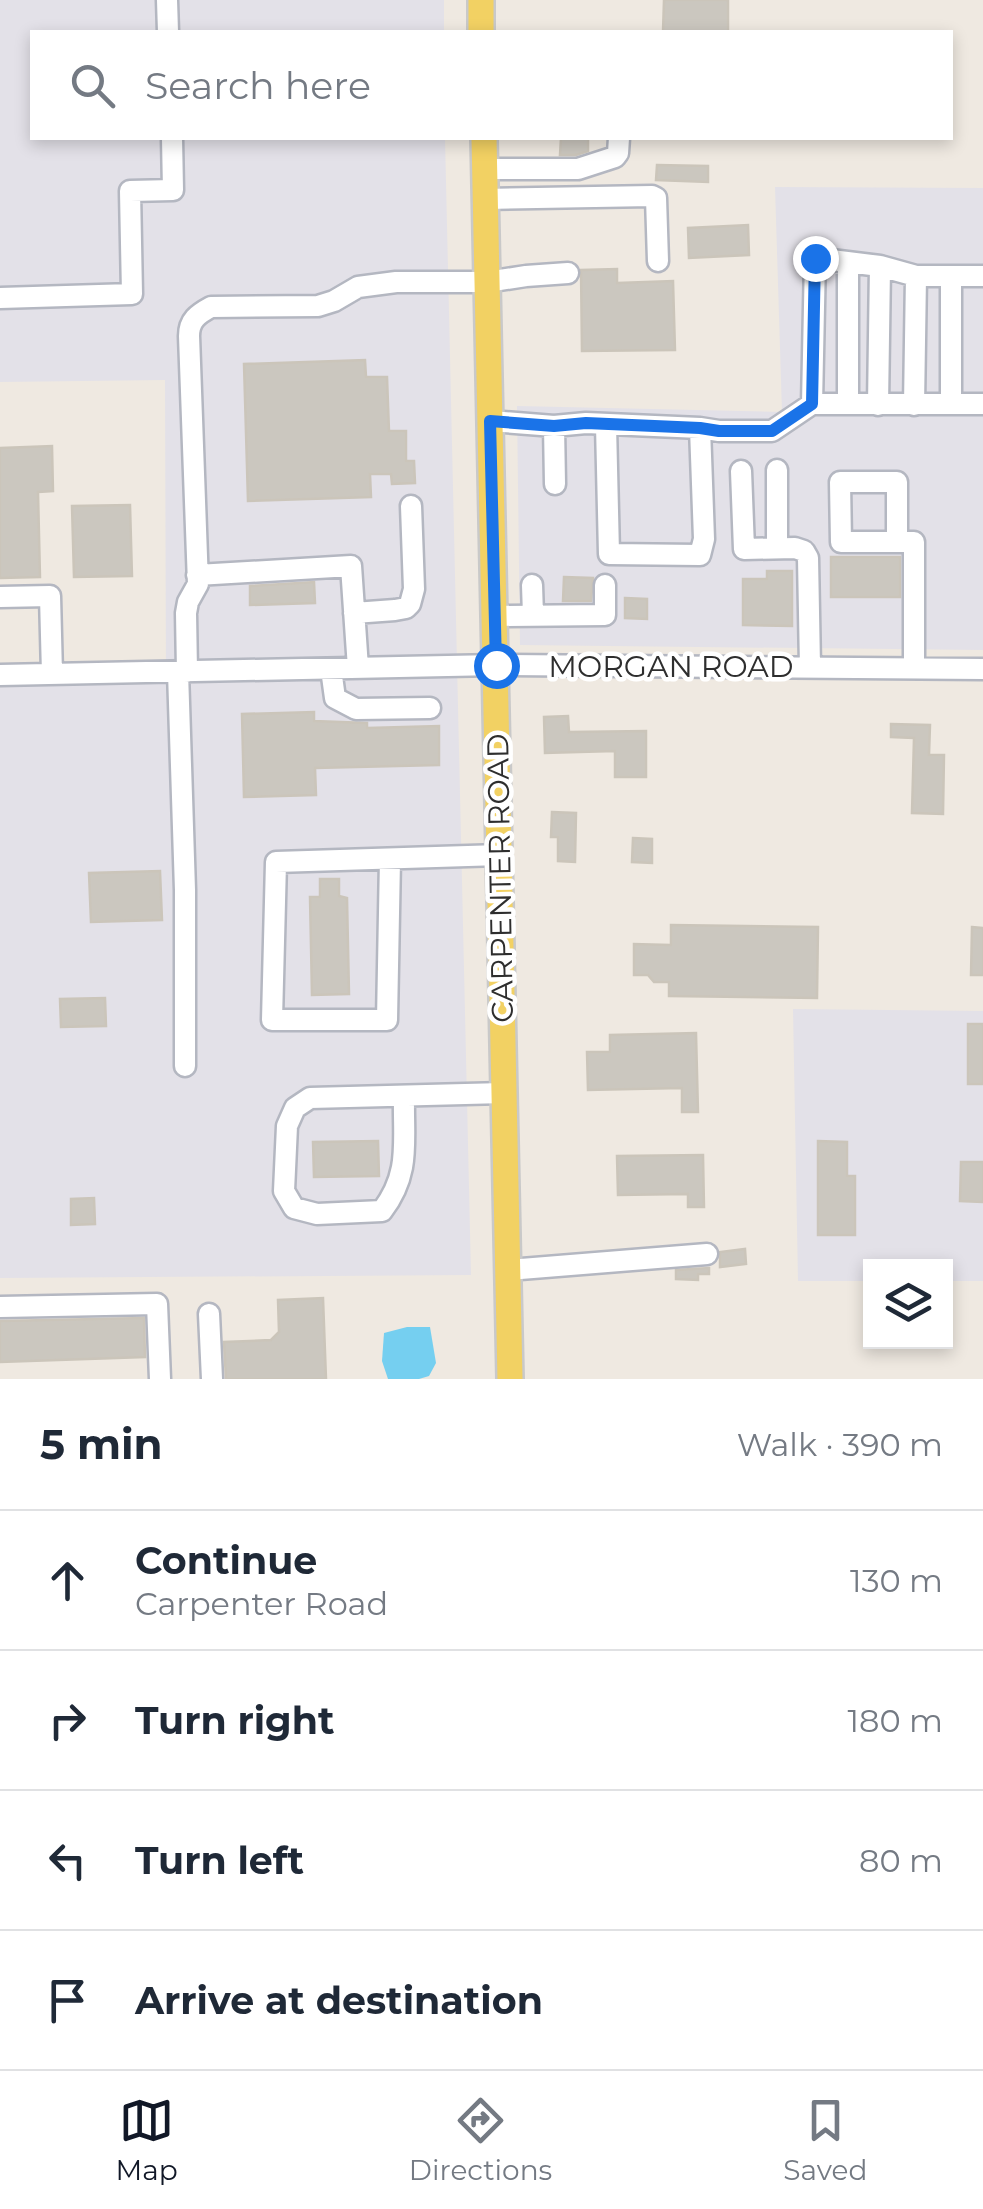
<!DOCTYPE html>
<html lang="en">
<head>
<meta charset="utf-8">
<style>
  :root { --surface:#fff; --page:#f2f2f3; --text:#1f2937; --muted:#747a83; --line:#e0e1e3; --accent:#111827 }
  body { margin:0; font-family:Montserrat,sans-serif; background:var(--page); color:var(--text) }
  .controls { position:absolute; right:30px; bottom:30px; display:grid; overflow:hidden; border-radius:0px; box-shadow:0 5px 15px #0003 }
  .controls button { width:90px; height:90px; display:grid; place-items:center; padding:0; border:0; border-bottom:2px solid var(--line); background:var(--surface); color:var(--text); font:50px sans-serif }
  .stop { position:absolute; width:30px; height:30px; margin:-22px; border:8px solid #1a73e8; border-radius:50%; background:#fff }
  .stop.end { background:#1a73e8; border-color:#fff; box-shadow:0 2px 10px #0008 }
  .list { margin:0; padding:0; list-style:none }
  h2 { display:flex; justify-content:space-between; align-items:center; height:130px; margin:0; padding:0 40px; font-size:42px }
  h2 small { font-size:32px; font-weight:400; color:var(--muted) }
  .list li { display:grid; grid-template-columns:65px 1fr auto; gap:30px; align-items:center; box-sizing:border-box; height:140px; padding:0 40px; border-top:2px solid var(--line) }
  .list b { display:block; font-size:38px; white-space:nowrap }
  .list p { margin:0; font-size:32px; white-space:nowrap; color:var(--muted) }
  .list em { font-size:32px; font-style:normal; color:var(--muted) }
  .icon { flex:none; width:55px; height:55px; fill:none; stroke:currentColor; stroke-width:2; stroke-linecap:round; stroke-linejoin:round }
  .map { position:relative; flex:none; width:983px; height:1379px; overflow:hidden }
  .search { position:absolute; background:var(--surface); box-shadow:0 5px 15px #0003; left:30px; right:30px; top:30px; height:110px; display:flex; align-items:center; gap:25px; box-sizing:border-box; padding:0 35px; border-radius:0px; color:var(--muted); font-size:38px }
  .sheet { height:690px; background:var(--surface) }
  nav { display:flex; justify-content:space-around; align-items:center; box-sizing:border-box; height:140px; border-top:2px solid var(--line); background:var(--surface); font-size:28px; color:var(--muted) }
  nav a { display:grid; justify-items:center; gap:5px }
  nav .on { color:var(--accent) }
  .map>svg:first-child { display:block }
</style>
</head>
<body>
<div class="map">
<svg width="983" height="1379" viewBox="0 0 983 1379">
  <rect width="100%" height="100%" fill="#efe9e1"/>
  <path fill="#e3e1e8" d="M0,0H444V32H32V138H445L471,1275L0,1278V686L166,682L165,380L0,382Z
    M775,187L983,188V650L520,645L517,406L782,412Z
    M793,1009L983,1011V1281H946V1266H870V1281H798Z"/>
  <path fill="#75cff0" d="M407,1327H430L436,1363L429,1376L419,1379H388L382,1361L384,1333Z"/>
  <path fill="#cbc7bf" stroke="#cbc5ba" stroke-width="2.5" d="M664,0H728V32H663Z
    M561,138H588V151L576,155H560Z
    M657,165L708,166V182L656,180Z
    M748,225L749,255L689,258L688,228Z
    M617,269V283L673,281L675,350L582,351L581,270Z
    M365,360L366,377H387L389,431H406V461H414L415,483L392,484L391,474H370L371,497L248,501L244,364Z
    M52,446L53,491L38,492L40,577L0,578V448Z
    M130,505L132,576L74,577L72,506Z
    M831,557H900V597H831Z
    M767,571H792V626L743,625V579H767Z
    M564,577L593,578L591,601H563Z
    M314,582L315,603L250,605V586Z
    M625,598L647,599V619L625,618Z
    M314,712V721L367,723V728L439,726V765L315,768L316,795L244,797L242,714Z
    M568,716L569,732L646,731V777H615V751L545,753L544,717Z
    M891,724L930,725L929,755H944L943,814L912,813L914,738L891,737Z
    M552,812L576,813L575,862L558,861V837H551Z
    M633,838L652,839V863L632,862Z
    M160,871L162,920L91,922L89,873Z
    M320,879H339V896L347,898L349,994L312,995L310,897H320Z
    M671,925L818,927L817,998L669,996V982H654L648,975H634V944L671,945Z
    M972,927L983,928V975H971Z
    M105,998L106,1026L61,1027L60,999Z
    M968,1024H983V1084H968Z
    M696,1033L698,1112H682V1088L588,1090L587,1052H610V1035Z
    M378,1141L379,1176L314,1177L313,1142Z
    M818,1141L847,1142V1176H855V1235H818Z
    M703,1155L704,1207H688V1194L618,1195L617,1156Z
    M961,1162H983V1202L960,1201Z
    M94,1198L95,1224L71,1225V1199Z
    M745,1249L746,1264L720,1267V1252Z
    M709,1268V1274H698V1280L676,1279V1270Z
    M323,1298L326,1379H226L224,1342L271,1340L279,1332L278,1300Z
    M144,1318L145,1357L0,1362V1321Z"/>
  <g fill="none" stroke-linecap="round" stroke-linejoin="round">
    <g stroke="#b4b7c1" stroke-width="25">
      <path id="minor" d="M167,0L168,32
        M485,169H578L615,157L618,153L619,138
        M485,199L652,196L656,198L658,261
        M951,276V403
        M0,298L132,294L130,191L173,190L172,138
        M848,403V263
        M812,404L815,258L880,266
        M878,405L880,266L916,276H983
        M914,405L916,276
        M491,421L554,426L586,423L700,428L719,431H772L812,404H983
        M606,425L609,554L700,555L704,539L700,428
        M554,426L555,484
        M777,470V548
        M741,471L744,549L795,548L804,551L808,558L810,667
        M897,542V482H840L841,542H914V668
        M197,575L351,566L358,668
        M532,585L533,615
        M0,597L50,596L52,674
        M354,613L395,610L406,608L410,604L414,589L411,506
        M495,616L605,615V585
        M331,669L335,698L356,709L430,708
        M178,672L185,890V1066
        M187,672L186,613L188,602L198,584L189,336C189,320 198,314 211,307L318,306L334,301L358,287L396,282H487L526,276L568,273
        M0,675L496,665L983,669
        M390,859L387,1020H272L276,862L500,855
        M404,1097C403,1142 411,1173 382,1211L317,1214L294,1208L284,1191L287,1126L295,1108L310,1098L504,1093
        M508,1270L707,1254
        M0,1307L157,1304L160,1379
        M209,1314L212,1379"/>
    </g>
    <g stroke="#c9c9c9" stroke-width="30">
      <path id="major" d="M481,0V32
        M484,138L510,1379"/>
    </g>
    <use href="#minor" stroke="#fff" stroke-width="20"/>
    <use href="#major" stroke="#f2d163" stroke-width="25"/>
  </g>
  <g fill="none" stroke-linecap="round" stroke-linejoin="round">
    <path stroke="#1a73e8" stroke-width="12" d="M496,665L490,421L554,426L586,423L700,428L719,431H772L812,404L815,258"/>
  </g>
  <g text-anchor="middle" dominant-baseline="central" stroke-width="9" stroke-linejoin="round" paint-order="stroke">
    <g font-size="30" fill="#2e2e2e" stroke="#fff">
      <text x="671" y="666">MORGAN ROAD</text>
      <text transform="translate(500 878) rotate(-91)">CARPENTER ROAD</text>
    </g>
  </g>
</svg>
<div class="controls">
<button><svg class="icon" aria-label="layers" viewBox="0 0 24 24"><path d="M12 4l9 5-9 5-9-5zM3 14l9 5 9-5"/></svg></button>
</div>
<div class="stop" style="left:496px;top:665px"></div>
<div class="stop end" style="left:815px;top:258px"></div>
<div class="search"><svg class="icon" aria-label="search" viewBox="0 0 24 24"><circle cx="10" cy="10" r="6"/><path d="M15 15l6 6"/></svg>Search here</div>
</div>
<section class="sheet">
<h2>5 min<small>Walk · 390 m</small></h2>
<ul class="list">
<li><svg class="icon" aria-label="ahead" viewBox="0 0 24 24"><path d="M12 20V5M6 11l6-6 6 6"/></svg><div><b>Continue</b><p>Carpenter Road</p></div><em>130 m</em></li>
<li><svg class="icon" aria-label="right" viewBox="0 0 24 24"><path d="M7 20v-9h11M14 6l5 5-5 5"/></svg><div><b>Turn right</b></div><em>180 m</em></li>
<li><svg class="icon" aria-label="left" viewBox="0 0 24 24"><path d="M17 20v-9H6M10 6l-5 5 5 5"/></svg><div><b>Turn left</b></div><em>80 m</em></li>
<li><svg class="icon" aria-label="arrive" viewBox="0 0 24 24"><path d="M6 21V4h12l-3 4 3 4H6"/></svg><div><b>Arrive at destination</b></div></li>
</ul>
</section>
<nav>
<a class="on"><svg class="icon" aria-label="map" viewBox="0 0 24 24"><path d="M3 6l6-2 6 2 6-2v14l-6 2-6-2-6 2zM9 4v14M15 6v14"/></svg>Map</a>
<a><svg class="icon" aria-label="directions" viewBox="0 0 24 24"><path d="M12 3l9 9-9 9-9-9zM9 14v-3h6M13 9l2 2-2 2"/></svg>Directions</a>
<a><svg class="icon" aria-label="saved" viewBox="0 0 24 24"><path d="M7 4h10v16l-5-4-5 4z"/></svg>Saved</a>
</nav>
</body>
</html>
